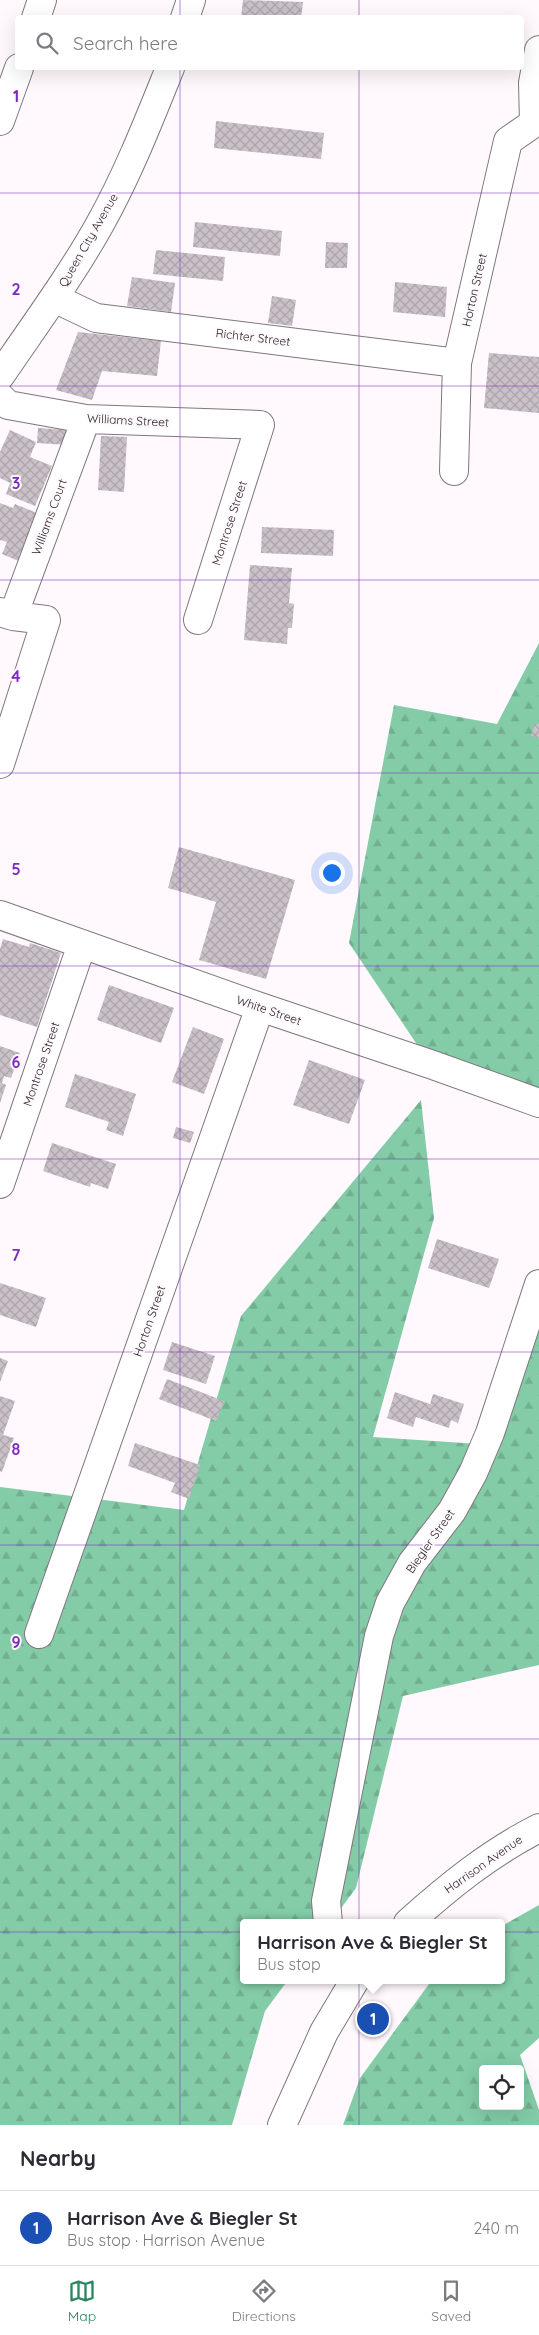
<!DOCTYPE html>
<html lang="en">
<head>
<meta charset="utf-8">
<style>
  :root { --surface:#fff; --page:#f7f7f7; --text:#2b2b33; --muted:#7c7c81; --line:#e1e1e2; --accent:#28875f }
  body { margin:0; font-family:Quicksand,sans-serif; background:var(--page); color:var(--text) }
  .controls { position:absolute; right:15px; bottom:15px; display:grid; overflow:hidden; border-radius:5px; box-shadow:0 5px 20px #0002 }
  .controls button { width:45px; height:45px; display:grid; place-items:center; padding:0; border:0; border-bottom:1px solid var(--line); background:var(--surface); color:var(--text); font:25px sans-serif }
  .you { position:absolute; left:331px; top:872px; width:18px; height:18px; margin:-12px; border:4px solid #fff; border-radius:50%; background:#1a73e8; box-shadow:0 0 0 8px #1a73e833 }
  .badge { display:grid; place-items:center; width:32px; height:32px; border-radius:50%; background:var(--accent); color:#fff; font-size:16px; font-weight:700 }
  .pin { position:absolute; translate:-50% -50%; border:2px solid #fff; box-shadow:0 1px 5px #0006 }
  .popup { position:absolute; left:240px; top:1919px; width:265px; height:65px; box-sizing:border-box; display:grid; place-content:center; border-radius:5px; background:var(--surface); filter:drop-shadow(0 1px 4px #0005); font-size:16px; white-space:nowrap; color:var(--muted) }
  .popup b { font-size:19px; color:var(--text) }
  .popup::after { content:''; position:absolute; left:50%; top:100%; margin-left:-10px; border:10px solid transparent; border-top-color:var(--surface) }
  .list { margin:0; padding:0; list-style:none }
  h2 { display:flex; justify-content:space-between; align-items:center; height:65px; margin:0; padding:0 20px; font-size:21px }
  h2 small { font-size:16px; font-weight:400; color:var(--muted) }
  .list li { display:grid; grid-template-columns:32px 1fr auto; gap:15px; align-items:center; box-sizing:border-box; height:75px; padding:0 20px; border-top:1px solid var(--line) }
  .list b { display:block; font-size:19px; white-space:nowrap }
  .list p { margin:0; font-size:16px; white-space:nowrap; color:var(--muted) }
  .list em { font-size:16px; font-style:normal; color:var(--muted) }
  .icon { flex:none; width:28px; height:28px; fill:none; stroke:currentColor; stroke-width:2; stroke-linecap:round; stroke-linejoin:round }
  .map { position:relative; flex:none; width:539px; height:2125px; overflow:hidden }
  .search { position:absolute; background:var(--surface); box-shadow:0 5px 20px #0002; left:15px; right:15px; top:15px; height:55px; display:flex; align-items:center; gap:12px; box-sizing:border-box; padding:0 18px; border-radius:5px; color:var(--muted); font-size:19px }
  .sheet { height:140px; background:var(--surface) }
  nav { display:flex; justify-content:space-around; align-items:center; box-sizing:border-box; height:70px; border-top:1px solid var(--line); background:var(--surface); font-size:14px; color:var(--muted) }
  nav a { display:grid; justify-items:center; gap:2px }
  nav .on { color:var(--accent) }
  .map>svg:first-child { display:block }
</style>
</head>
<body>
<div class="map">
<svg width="539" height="2125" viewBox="0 0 539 2125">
  <defs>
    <pattern id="forest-firs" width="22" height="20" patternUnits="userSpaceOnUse" patternTransform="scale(1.25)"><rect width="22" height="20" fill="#83cca7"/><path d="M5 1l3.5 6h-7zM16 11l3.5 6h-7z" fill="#71af8f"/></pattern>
    <pattern id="building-cross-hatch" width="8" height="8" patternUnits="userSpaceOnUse" patternTransform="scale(1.25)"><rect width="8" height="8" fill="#c9c1c7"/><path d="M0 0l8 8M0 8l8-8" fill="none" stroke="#aca5ab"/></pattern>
  </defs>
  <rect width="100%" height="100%" fill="#fff8fd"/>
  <path fill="url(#forest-firs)" fill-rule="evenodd" d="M539,643V1103L430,1064L349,943L394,705L497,724Z
    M421,1100L434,1218L373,1437L494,1445L539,1329V1665L403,1696L356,1888L330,1923H244V1980H288L265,2011L232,2125H0V1487L184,1510L241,1316Z
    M539,1905V2038L520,2055L539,2110V2125H343L360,2078L432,1980H502V1926ZM483,2069H520V2106H483Z"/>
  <path fill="url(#building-cross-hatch)" d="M243,0L303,2L301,18H241Z
    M216,121L324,133L321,159L214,148Z
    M195,222L282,231L280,256L193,247Z
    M326,242L348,243L347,268H325Z
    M156,250L225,257L223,281L153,274Z
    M132,277L175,283L171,312L127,306Z
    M395,282L447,287L445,317L393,312Z
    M272,296L296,300L292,326L268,323Z
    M78,332L161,341L157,376L102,371L92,400L56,390Z
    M489,353L539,357V413L484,408Z
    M38,428L69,430L68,445L37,443Z
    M10,430L36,442L30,457L52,466L35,506L6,494L10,483L0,478V452Z
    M101,436L127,437L124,492L98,490Z
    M0,503L13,508L15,504L42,515L23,563L2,554L7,542L0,540Z
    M262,527L334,530L333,556L261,553Z
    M250,565L292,568L289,603L294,604L292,628H288L287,644L244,640Z
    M535,723L539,724V738L531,736Z
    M179,847L295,880L266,979L199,960L216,902L168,888Z
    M3,939L29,947L30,943L61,953L37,1027L0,1015V949Z
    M109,985L174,1008L161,1043L97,1020Z
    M193,1027L224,1039L204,1094L172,1082Z
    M0,1046L20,1053L11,1078L4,1076L2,1083L6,1085L0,1103Z
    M309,1060L365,1080L349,1124L293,1105Z
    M75,1074L136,1094L123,1136L106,1130L109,1122L65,1107Z
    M176,1127L194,1132L190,1143L173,1138Z
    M52,1143L116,1164L108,1189L91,1183L90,1187L43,1171Z
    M437,1239L499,1259L489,1288L428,1268Z
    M0,1283L46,1298L36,1327L0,1315Z
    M172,1342L215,1356L206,1384L163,1370Z
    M0,1358L8,1361L0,1382Z
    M167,1379L224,1401L216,1421L159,1399Z
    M395,1392L430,1404L433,1394L464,1404L458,1423L451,1420L449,1428L416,1417L413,1427L387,1418Z
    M0,1396L15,1401L3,1435L14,1438L2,1472L0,1471Z
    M135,1443L200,1465L189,1499L171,1492L175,1483L128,1466Z"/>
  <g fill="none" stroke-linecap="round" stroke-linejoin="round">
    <g stroke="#7f777d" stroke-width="30">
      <path id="minor" d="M185,18L191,0
        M534,123L533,83L539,50
        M54,298L96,318L457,363
        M0,376C34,326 71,276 100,224C128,174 149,120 170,68
        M0,397L8,405L86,419L260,425L198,620
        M454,471L457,363L508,141L534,123
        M0,612L13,616L46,620L0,764
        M13,616L86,419
        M0,915L260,1007L430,1064L539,1103
        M0,1184L82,944
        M39,1634L260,1007
        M328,1923L326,1901L379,1636L390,1603L412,1563L452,1511L473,1473L490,1433L539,1284"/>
    </g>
    <g stroke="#7f777d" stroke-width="30">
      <path id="major" d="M36,18L42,0
        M0,121L19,68
        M408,1923C449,1886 490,1853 539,1828
        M282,2125L324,2032L355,1980"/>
    </g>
    <use href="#minor" stroke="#fff" stroke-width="28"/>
    <use href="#major" stroke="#fff" stroke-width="28"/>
  </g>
  <path fill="none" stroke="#7b2cbf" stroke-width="1" stroke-opacity="0.55" d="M180,0V18M359,0V18M180,68V2125M359,68V2125M0,193H539M0,386H539M0,580H539M0,773H539M0,966H539M0,1159H539M0,1352H539M0,1545H539M0,1739H539M0,1932H539"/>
  <g text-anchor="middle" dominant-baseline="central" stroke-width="4" stroke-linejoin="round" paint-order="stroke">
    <g font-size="12" fill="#211e20" stroke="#fff8fd">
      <text transform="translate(88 240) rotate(-60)">Queen City Avenue</text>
      <text transform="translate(474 290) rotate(-77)">Horton Street</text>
      <text transform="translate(253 337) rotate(7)">Richter Street</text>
      <text transform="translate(128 420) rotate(3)">Williams Street</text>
      <text transform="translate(49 517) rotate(-70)">Williams Court</text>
      <text transform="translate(229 523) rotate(-72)">Montrose Street</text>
      <text transform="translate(269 1010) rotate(19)">White Street</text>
      <text transform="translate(41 1064) rotate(-71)">Montrose Street</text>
      <text transform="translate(149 1321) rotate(-71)">Horton Street</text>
      <text transform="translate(430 1541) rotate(-55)">Biegler Street</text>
      <text transform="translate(483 1864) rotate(-35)">Harrison Avenue</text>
    </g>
  </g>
  <g font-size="16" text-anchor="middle" font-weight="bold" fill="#7b2cbf" stroke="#fff8fd" stroke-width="4" stroke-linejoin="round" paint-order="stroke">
    <text x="16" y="102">1</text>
    <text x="16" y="295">2</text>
    <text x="16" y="489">3</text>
    <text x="16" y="682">4</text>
    <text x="16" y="875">5</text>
    <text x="16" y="1068">6</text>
    <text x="16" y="1261">7</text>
    <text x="16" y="1455">8</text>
    <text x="16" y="1648">9</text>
  </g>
</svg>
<div class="controls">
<button><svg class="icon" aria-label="locate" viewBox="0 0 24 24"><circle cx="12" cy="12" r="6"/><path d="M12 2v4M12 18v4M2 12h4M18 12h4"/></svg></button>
</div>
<div class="you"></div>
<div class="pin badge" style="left:373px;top:2019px;background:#1a4fb4">1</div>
<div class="popup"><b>Harrison Ave &amp; Biegler St</b>Bus stop</div>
<div class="search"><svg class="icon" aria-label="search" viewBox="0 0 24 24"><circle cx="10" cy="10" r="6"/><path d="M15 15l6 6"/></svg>Search here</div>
</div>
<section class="sheet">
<h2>Nearby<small></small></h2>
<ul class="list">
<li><span class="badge" style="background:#1a4fb4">1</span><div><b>Harrison Ave &amp; Biegler St</b><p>Bus stop · Harrison Avenue</p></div><em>240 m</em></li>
</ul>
</section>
<nav>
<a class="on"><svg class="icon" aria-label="map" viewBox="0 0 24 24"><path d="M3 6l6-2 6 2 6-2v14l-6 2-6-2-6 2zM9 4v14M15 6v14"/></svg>Map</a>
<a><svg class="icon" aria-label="directions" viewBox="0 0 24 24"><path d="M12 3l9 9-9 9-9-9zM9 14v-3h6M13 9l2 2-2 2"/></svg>Directions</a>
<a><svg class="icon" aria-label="saved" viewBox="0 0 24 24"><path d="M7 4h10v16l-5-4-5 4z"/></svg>Saved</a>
</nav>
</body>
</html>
